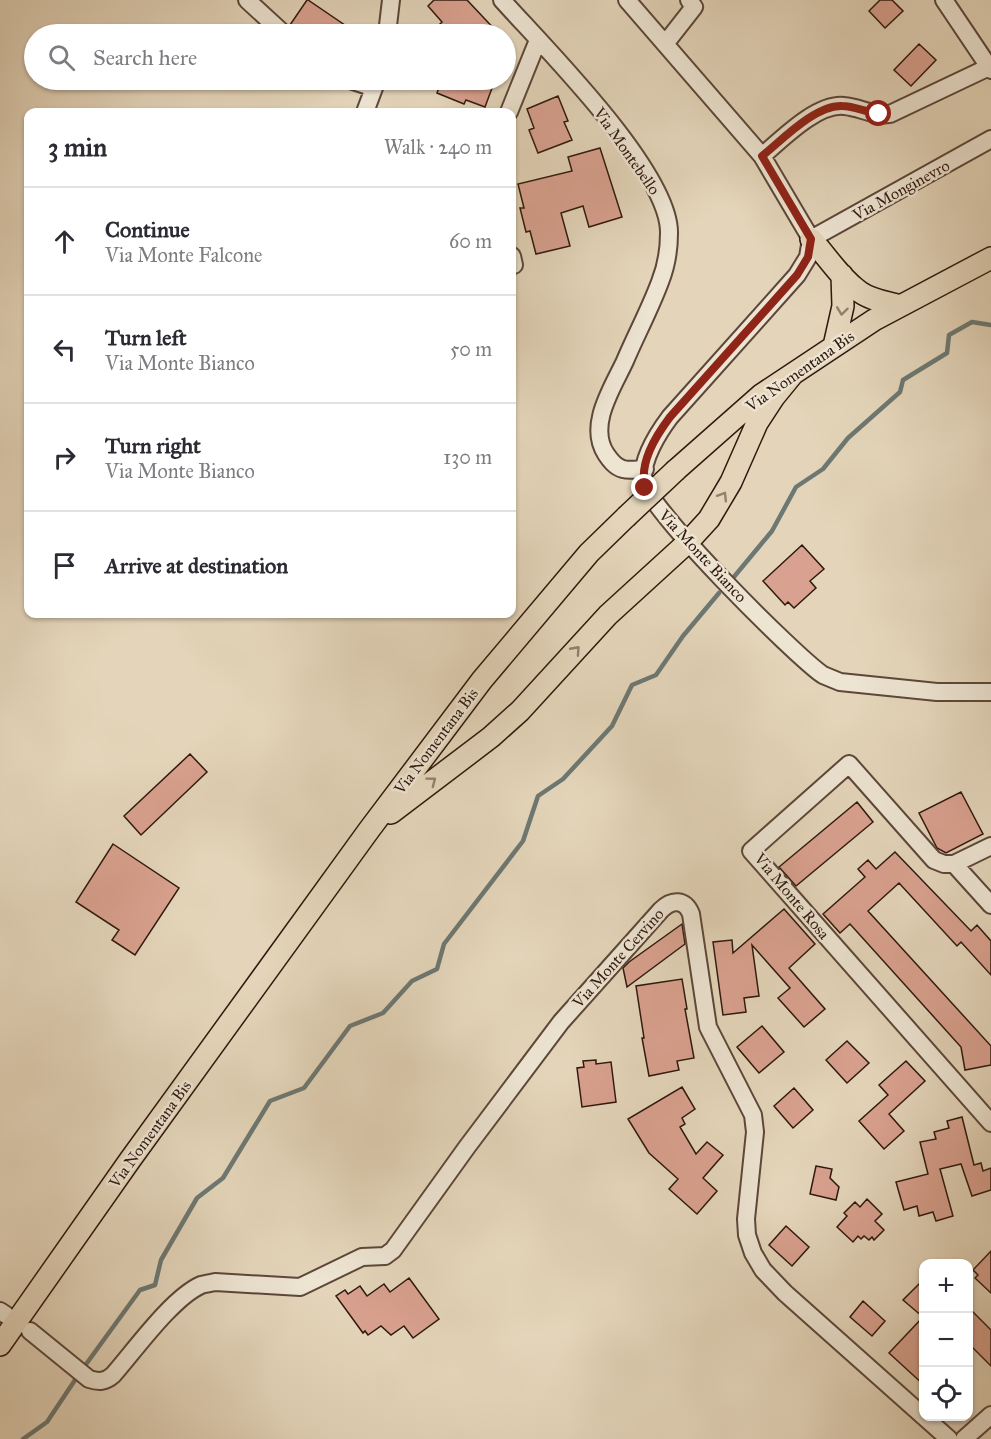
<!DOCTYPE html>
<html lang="en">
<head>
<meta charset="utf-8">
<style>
  :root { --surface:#fff; --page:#f2f2f3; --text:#2b2b33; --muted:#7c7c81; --line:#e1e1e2 }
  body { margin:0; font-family:"IM FELL Great Primer",serif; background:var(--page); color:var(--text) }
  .controls { position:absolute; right:18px; bottom:18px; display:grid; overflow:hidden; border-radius:12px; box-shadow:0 2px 4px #0004 }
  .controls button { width:54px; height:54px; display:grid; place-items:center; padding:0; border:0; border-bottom:2px solid var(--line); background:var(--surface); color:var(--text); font:30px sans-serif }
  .stop { position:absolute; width:18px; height:18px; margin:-14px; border:4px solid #8f2418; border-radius:50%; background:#fff }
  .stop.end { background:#8f2418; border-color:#fff; box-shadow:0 2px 6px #0008 }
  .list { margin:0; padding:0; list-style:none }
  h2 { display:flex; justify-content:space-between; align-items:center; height:78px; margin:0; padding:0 24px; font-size:26px }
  h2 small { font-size:20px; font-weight:400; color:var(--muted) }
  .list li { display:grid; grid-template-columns:39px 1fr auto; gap:18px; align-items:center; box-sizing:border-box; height:108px; padding:0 24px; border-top:2px solid var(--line) }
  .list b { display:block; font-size:22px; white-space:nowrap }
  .list p { margin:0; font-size:20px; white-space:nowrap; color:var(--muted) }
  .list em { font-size:20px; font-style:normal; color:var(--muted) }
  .icon { flex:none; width:33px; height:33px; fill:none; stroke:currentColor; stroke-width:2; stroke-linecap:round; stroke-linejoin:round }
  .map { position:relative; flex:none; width:991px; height:1439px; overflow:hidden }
  .search { position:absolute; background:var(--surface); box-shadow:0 2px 4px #0004; left:24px; top:24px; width:492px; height:66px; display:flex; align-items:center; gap:15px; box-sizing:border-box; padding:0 21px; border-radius:33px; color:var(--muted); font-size:22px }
  .panel { position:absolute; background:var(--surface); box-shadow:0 2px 4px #0004; left:24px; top:108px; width:492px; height:510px; border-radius:12px }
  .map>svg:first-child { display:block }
</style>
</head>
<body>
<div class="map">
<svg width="991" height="1439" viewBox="0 0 991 1439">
  <rect width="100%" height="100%" fill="#e4d5ba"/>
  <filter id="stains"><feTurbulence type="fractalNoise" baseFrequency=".00333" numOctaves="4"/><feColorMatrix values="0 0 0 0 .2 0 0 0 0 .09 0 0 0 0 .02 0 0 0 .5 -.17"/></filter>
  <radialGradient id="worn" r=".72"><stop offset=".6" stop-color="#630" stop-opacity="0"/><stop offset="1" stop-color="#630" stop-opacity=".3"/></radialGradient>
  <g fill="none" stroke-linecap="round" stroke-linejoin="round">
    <path stroke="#6d7872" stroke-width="4.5" d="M733,578L772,531L796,487L823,469L848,438L900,392L903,380L947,353L949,335L972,322L991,325
      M84,1367L140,1290L155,1285L161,1260L197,1198L223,1178L270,1101L304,1088L350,1026L383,1013L412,981L437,969L444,944L523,841L538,796L563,779L612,726L632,685L656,675L683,636L719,593
      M23,1439L47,1422L75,1380"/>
  </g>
  <path fill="#d9a18f" stroke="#2f180e" stroke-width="1.5" d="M307,0H308L358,34H297L290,25Z
    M434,0H467L499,34H448L439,25L442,22L428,6Z
    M880,0H892L903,11L885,28L869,11Z
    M919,44L936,60L911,86L894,70Z
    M442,80H495L485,107L466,100L464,104L437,93Z
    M558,96L568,121L564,122L572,140L538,153L529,130L534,128L527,109Z
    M600,148L622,217L589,227L583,206L561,213L570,246L536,254L530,231L526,232L520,208H524L518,184L572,171L568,157Z
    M802,545L824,569L810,581L816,588L794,608L788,602L785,605L763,581Z
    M190,754L207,772L141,835L124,816Z
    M961,792L983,834L946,853L937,848L919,813Z
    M857,802L873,822L796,886L779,867Z
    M113,844L179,888L135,955L112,940L119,930L76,902Z
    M895,852L971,931L977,925L991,941V975L961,942L957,946L899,883L868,911L991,1046V1065L965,1070L961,1047L850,924L840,933L823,914L865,877L858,869L868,860L876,869Z
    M784,909L815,944L789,968L825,1009L804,1027L778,998L790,988L752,945L759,996L744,998L746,1012L723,1015L713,942L732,940L733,953Z
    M682,924L685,944L627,987L623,968L629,962Z
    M682,979L687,1009H685L694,1058L677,1061L679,1070L649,1076L642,1038H644L636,986Z
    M762,1026L784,1052L759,1073L737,1047Z
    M847,1041L869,1063L847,1083L826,1060Z
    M596,1060V1064L611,1062L616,1102L582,1107L577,1068L584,1067L583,1061Z
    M906,1061L925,1081L889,1114L904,1131L884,1149L859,1121L888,1095L879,1085Z
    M682,1087L695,1109L682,1118L685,1124L680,1127L696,1154L707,1142L723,1155L703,1178L717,1191L697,1214L669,1189L678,1179L649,1153L628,1119Z
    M794,1088L813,1110L793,1128L774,1106Z
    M962,1117L974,1165L981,1163L983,1171L991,1168V1190L972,1196L961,1164L940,1169L953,1216L936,1221L933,1212L919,1216L917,1206L904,1210L896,1182L928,1174L920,1142L936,1139L934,1132L949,1128L947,1121Z
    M816,1166L832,1169L830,1178L839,1187L836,1200L810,1194Z
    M867,1199L882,1214L875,1221L884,1230L874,1240L872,1237L869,1240L864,1236L861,1239L858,1236L853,1242L837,1227L847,1216L844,1213L855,1202L860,1207Z
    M786,1226L809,1247L792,1266L769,1245Z
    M991,1251V1293L975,1278L978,1275L973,1270Z
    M409,1278L439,1319L413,1338L404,1326L391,1335L381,1326L368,1335L365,1331L363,1333L336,1296L345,1290L348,1294L360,1286L367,1296L384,1284L390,1292Z
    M924,1279V1385L889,1353L923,1317L903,1300Z
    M863,1301L885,1321L872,1336L850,1317Z
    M969,1308L991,1330V1366L969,1344Z"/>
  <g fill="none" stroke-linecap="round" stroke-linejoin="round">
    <g stroke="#5c4739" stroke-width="20">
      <path id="minor" d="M247,0L284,34
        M502,0C544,47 670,172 669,233C669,249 666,267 660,282C650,309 636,335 625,361C613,387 587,425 606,454C610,460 615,467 623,469C630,471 638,469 645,469
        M627,0L762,156L811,239L808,257L797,275L670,417C658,433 642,459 643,480C645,506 795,656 823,675L840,682L937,692H991
        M944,0L991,70
        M387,34L391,0
        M665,44L694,7L689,0
        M350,80L374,88
        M365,112L377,80
        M509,112L538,40
        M762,156C782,139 817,103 844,106C860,107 874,117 890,114L989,67
        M811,239L991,139
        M512,256L514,265
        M991,846L954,864L991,905
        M954,864H944L934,860L849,764L751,851L991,1123
        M0,1311L6,1315
        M30,1331L89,1379C99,1382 105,1382 113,1375C135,1350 172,1298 201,1285C205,1284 210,1283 215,1282L300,1287L362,1257L385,1256L393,1250L467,1147L561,1022L661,910C672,899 685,899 691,914L708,1027L753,1115L755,1132L746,1219L747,1235L753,1253L763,1270L785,1293L949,1439
        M964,1439L991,1415"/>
    </g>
    <g stroke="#2f180e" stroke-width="24">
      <path id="major" d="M811,239C827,256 840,278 860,292C871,300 887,302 900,306
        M834,346L843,306L842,275
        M676,470L761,395L874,320L991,258
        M391,813L491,737L520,711L608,615L688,542L709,519L731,482L757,423L774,397L792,375
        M0,1345L130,1160L369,830L482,680L589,553L626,517"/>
    </g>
    <use href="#minor" stroke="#ede4d2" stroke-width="16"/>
    <use href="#major" stroke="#e4d5ba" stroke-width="21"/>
    <g stroke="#2f180e" stroke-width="24" stroke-linecap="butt">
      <path id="major-bridge" d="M626,517L676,470"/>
    </g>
    <use href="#major-bridge" stroke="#e4d5ba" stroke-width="21"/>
  </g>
  <defs><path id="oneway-chevron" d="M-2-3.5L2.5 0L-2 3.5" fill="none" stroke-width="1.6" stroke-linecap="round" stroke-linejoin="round" transform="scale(1.5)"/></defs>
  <g stroke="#93806d">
    <use href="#oneway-chevron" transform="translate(842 311) rotate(97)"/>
    <use href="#oneway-chevron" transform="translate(723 496) rotate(-58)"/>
    <use href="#oneway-chevron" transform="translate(576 650) rotate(-48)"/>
    <use href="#oneway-chevron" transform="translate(432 781) rotate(-37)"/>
  </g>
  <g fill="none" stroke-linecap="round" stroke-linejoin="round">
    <path stroke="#8f2418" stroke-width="8" d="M645,488C639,463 655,437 670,417L797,275L808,257L811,239L762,156C782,140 815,105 842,106C854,106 866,112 879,114"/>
  </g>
  <g text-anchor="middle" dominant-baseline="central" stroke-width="5" stroke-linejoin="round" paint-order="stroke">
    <g font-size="16" fill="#2f180e" stroke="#ede4d2">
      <text transform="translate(627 151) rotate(55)">Via Montebello</text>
      <text transform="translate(901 190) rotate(-29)">Via Monginevro</text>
      <text transform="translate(800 371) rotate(-35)">Via Nomentana Bis</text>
      <text transform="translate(703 556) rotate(47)">Via Monte Bianco</text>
      <text transform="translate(436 741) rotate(-53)">Via Nomentana Bis</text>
      <text transform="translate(792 896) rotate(50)">Via Monte Rosa</text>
      <text transform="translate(618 958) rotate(-48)">Via Monte Cervino</text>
      <text transform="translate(150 1134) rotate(-54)">Via Nomentana Bis</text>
    </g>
  </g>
  <rect width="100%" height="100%" filter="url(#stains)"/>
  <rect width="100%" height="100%" fill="url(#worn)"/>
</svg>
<div class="controls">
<button>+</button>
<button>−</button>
<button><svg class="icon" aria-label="locate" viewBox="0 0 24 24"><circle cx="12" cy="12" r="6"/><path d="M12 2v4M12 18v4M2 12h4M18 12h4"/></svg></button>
</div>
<div class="stop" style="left:879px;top:114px"></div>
<div class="stop end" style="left:645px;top:488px"></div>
<div class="search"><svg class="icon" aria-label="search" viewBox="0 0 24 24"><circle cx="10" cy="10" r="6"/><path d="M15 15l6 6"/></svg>Search here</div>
<section class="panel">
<h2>3 min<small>Walk · 240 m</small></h2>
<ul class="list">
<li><svg class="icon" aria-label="ahead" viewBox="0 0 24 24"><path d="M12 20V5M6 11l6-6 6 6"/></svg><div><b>Continue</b><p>Via Monte Falcone</p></div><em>60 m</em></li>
<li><svg class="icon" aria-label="left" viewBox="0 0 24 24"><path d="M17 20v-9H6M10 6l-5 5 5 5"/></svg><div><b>Turn left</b><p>Via Monte Bianco</p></div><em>50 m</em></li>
<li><svg class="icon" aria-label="right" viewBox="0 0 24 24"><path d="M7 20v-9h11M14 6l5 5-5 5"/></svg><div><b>Turn right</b><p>Via Monte Bianco</p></div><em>130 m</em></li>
<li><svg class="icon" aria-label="arrive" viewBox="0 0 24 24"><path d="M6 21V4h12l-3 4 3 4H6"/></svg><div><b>Arrive at destination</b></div></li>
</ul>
</section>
</div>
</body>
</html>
